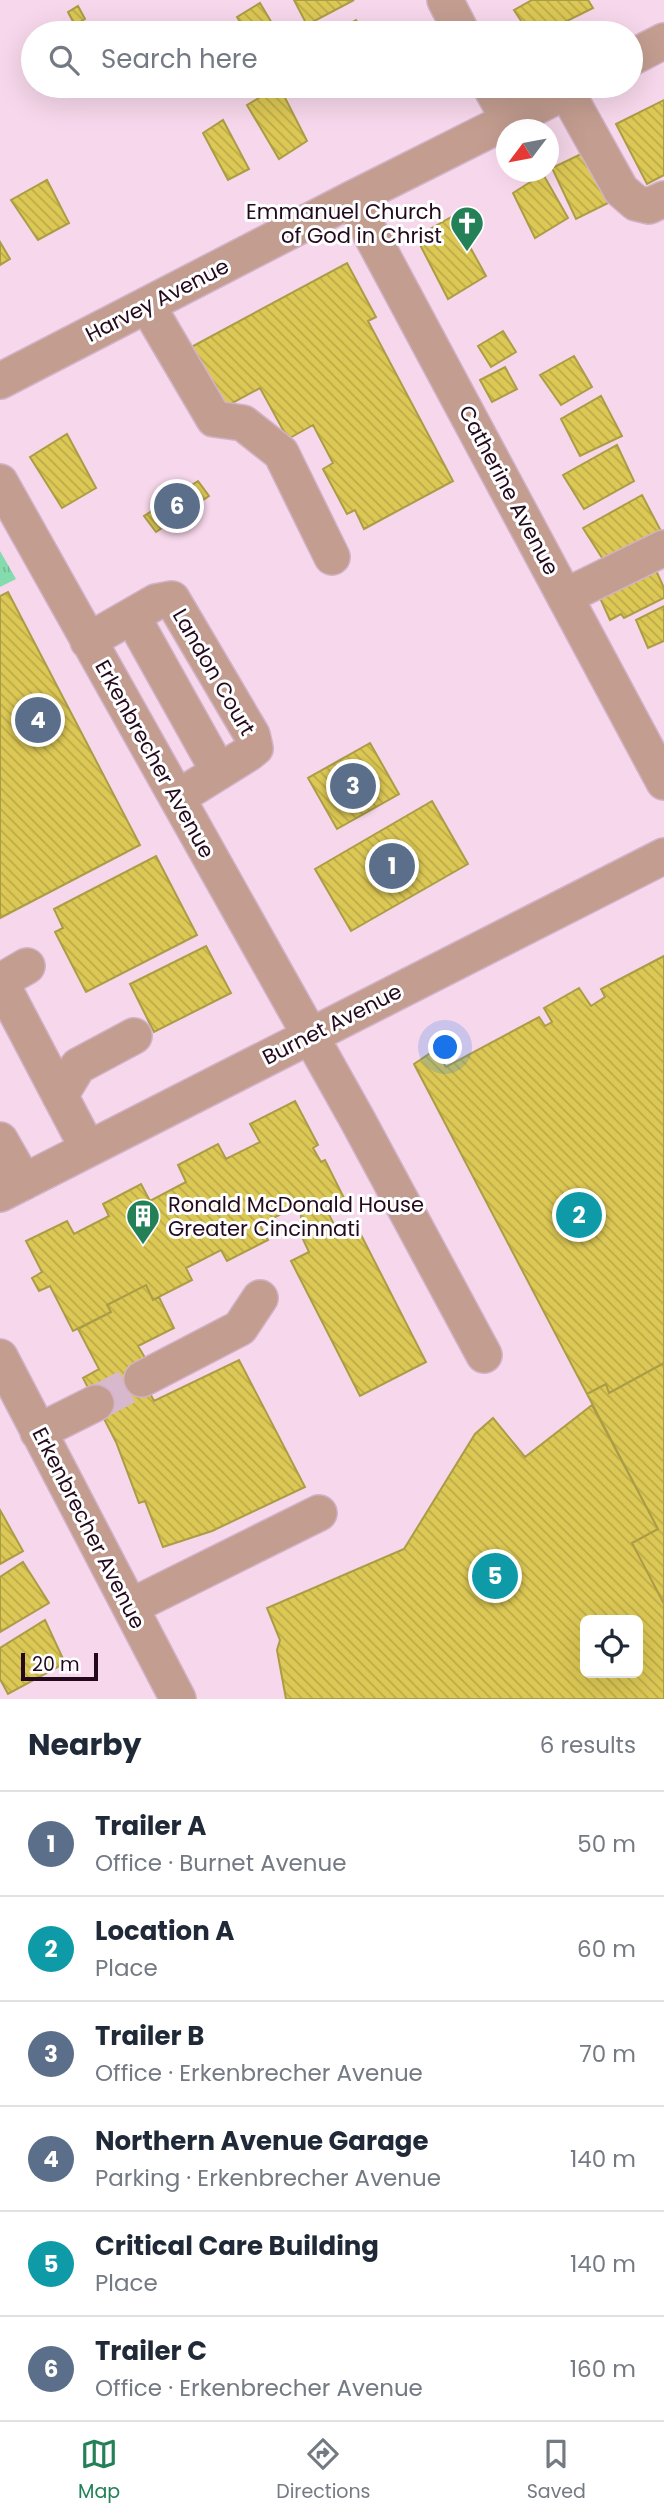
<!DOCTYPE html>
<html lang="en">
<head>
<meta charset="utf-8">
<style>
  :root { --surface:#fff; --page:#f2f2f3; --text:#1f2937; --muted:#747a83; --line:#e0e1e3; --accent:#238057 }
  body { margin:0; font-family:Poppins,sans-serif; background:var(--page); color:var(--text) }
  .controls { position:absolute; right:21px; bottom:21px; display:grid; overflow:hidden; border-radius:10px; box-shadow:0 7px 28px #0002 }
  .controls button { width:63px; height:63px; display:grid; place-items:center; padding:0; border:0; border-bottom:2px solid var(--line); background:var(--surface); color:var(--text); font:35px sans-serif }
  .compass { position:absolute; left:496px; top:119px; width:63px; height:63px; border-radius:50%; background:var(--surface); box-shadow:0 7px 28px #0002; rotate:238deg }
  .scale { position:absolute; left:21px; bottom:18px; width:77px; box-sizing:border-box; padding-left:7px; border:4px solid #24091d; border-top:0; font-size:19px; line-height:24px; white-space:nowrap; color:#24091d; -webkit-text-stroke:5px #fff; paint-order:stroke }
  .you { position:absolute; left:446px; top:1048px; width:24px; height:24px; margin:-18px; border:5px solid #fff; border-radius:50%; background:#1a73e8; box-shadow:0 0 0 10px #1a73e833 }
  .badge { display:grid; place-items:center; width:46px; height:46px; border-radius:50%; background:var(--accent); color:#fff; font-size:23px; font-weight:700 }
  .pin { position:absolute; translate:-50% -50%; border:4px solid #fff; box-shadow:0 2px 7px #0006 }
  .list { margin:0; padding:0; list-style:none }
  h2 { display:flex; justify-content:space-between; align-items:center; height:91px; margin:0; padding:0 28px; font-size:30px }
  h2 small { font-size:23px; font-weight:400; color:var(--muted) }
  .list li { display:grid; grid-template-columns:46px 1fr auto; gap:21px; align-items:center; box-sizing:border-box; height:105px; padding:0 28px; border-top:2px solid var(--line) }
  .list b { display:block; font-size:26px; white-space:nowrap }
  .list p { margin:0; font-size:23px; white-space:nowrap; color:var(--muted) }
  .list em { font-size:23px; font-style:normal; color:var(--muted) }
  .icon { flex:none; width:38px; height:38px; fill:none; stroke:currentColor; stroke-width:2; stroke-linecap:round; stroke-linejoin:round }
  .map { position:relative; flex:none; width:664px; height:1699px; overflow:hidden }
  .search { position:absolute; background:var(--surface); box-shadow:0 7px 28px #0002; left:21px; right:21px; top:21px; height:77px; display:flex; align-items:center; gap:18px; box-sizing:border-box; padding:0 24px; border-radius:38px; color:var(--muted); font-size:26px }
  .sheet { height:721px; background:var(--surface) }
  nav { display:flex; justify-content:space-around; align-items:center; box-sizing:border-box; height:98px; border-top:2px solid var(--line); background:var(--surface); font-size:19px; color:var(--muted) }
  nav a { display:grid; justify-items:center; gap:4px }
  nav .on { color:var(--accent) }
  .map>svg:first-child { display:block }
</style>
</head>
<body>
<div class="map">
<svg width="664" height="1699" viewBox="0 0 664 1699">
  <defs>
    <pattern id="grass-tufts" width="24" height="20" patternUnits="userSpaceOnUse" patternTransform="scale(1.75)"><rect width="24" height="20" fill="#84dbad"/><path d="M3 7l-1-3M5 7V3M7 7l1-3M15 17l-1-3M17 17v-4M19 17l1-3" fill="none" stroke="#72bb94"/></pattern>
    <pattern id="building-back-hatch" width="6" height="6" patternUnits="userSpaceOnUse" patternTransform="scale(1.75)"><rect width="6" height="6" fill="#dcc854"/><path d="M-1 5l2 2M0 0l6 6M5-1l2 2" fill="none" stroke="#bdaa49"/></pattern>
  </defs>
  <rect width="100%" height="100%" fill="#f7d7eb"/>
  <path fill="url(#grass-tufts)" d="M0,551L16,579L0,587Z"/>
  <path fill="url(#building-back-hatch)" stroke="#ab9c46" stroke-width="2" fill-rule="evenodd" d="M294,0H354L307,25Z
    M532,0H588L593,8L543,33H529L514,10Z
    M260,3L273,25L259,33H247L237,17Z
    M78,6L85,19L75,25L68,12Z
    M356,20L364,33H333Z
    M279,86L307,141L279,159L247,105Z
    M664,100V175L647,184L616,124Z
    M223,120L249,169L228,180L203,133Z
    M583,153L608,203L576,219L552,168Z
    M543,174L568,218L535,238L513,193Z
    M47,180L69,223L38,240L11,200Z
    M453,216L486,276L448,299L416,237Z
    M0,242L10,259L0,265Z
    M347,263L376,317L368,321L453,481L364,529L355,510L347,514L323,469L333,463L313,425L288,439L260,388L216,412L184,351Z
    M503,331L516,352L491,367L478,346Z
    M574,356L592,387L561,405L540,375Z
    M505,367L517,389L492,402L480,380Z
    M601,396L622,436L580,456L561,419Z
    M67,434L96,488L62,508L30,457Z
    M617,445L634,481L584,509L563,475Z
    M198,481L209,496L156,532L144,516Z
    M642,495L662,533L606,564L583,528Z
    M654,566L664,588V598L624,618L621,614L610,620L600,598Z
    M8,592L140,845L0,918V596Z
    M664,606V641L648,648L636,620Z
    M370,743L399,794L337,829L308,778Z
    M432,801L468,864L351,931L315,869Z
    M156,856L197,935L86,992L55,932L63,928L54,909Z
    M206,946L231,993L154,1032L130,984Z
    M664,956V1363L609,1393L606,1384L587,1394L414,1064L435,1050L446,1067L539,1017L545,1026L552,1022L544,1008L579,988L591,1006L605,997L601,989Z
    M295,1101L318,1145L313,1148L321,1162L325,1160L344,1198L325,1207L339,1234L356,1225L426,1362L360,1396L291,1261L309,1252L301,1235V1215L296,1206L260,1225L268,1240L227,1261L221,1250L186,1268L192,1280L153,1300L146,1285L107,1305L111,1312L73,1331L50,1286L39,1291L32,1278L42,1272L26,1241L67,1221L74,1234L109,1216L103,1204L141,1184L150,1201L186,1182L178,1165L218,1144L226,1159L260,1142L250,1124Z
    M146,1285L153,1300L159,1297L174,1328L138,1346L147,1361L136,1367L154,1401L239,1360L305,1487L212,1531L163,1547L145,1501L139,1503L116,1442L83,1378L99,1369L78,1329L111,1312L107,1305Z
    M664,1363V1604L632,1543L658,1529L587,1394L606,1384L609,1393Z
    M592,1405L658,1529L632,1543L664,1604V1699H286L277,1650L280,1640L267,1608L404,1549L475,1434L493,1418L525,1457ZM585,1620H638V1673H585Z
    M0,1510L23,1551L0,1564Z
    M23,1562L49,1603L0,1632V1577Z
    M45,1620L65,1663L8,1694L0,1679V1648Z"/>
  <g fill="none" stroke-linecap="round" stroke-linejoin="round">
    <path stroke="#d7b8cc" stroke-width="35" stroke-dasharray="35 18" stroke-linecap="butt" d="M96,1403L142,1379"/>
    <g stroke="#d1b2c6" stroke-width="38">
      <path id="minor" d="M445,0L462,33
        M631,58L664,41
        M490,86L509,120
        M566,91L621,190L636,203L649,206L664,199
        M352,199L664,782
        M147,305L214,419L243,423L281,453L332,557
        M0,381L352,199L577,86
        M0,482L357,1119L484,1355
        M566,596L664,548
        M132,616L219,772
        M88,641L156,602L172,599L252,735L255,748L249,753L177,798
        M0,981L88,1149
        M1,981L27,966
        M60,1096L78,1066L134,1036
        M0,1140L24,1182
        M0,1194L664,856
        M0,1357L178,1699
        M142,1379L240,1328L260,1298
        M38,1432L96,1403
        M130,1607L319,1513"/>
    </g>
    <use href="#minor" stroke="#c39d90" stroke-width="35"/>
  </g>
  <defs>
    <g id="church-pin" transform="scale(1.75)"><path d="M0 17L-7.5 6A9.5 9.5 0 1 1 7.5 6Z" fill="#238057" stroke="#fff"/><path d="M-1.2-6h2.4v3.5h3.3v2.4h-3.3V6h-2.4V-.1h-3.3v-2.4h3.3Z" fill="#fff"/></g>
    <g id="building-pin" transform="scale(1.75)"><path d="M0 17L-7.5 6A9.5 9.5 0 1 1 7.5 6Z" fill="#238057" stroke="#fff"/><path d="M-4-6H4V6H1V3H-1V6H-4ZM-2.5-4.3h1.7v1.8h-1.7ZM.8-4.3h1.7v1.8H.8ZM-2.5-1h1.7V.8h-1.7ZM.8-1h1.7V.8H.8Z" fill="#fff"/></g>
  </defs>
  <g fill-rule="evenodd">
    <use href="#church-pin" x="467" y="223"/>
    <use href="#building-pin" x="143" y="1216"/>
  </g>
  <g text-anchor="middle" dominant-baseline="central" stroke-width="6" stroke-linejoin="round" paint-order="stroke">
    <g font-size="21" fill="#24091d" stroke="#fff" text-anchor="end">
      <text x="442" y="211">Emmanuel Church<tspan x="442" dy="24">of God in Christ</tspan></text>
      <text x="168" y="1204" text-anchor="start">Ronald McDonald House<tspan x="168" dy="24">Greater Cincinnati</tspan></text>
    </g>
    <g font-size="21" fill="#24091d" stroke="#fff">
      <text transform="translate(157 300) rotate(-27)">Harvey Avenue</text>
      <text transform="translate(509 490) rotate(62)">Catherine Avenue</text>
      <text transform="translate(214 672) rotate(60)">Landon Court</text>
      <text transform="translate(155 759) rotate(61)">Erkenbrecher Avenue</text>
      <text transform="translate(332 1024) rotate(-27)">Burnet Avenue</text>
      <text transform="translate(89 1528) rotate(63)">Erkenbrecher Avenue</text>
    </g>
  </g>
</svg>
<div class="controls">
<button><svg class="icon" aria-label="locate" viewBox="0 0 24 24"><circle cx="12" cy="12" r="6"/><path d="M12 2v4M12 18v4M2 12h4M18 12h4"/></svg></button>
</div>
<svg class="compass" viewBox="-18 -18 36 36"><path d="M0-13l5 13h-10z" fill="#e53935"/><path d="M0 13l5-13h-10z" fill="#747a83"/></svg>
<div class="scale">20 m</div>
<div class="you"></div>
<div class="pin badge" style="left:392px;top:866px;background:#5c6f8a">1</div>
<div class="pin badge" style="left:579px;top:1215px;background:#0f9aa8">2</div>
<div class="pin badge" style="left:353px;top:786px;background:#5c6f8a">3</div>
<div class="pin badge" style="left:38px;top:720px;background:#5c6f8a">4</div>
<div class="pin badge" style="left:495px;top:1576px;background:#0f9aa8">5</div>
<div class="pin badge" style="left:177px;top:506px;background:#5c6f8a">6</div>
<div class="search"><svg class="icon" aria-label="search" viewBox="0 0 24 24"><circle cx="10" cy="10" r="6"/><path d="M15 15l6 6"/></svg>Search here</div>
</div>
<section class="sheet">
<h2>Nearby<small>6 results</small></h2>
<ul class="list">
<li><span class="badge" style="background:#5c6f8a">1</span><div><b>Trailer A</b><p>Office · Burnet Avenue</p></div><em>50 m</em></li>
<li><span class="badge" style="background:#0f9aa8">2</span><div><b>Location A</b><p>Place</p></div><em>60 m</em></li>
<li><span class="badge" style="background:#5c6f8a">3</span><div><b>Trailer B</b><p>Office · Erkenbrecher Avenue</p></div><em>70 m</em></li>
<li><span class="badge" style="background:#5c6f8a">4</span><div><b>Northern Avenue Garage</b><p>Parking · Erkenbrecher Avenue</p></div><em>140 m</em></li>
<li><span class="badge" style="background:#0f9aa8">5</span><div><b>Critical Care Building</b><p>Place</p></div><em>140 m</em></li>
<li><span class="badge" style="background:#5c6f8a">6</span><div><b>Trailer C</b><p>Office · Erkenbrecher Avenue</p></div><em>160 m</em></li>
</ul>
</section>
<nav>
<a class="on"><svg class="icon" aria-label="map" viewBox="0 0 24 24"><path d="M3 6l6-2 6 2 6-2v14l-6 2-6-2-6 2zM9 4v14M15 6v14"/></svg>Map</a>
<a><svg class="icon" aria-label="directions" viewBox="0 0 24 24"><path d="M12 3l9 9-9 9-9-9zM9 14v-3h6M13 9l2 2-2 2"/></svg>Directions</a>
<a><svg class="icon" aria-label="saved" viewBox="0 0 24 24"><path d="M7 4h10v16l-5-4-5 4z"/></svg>Saved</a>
</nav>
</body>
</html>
